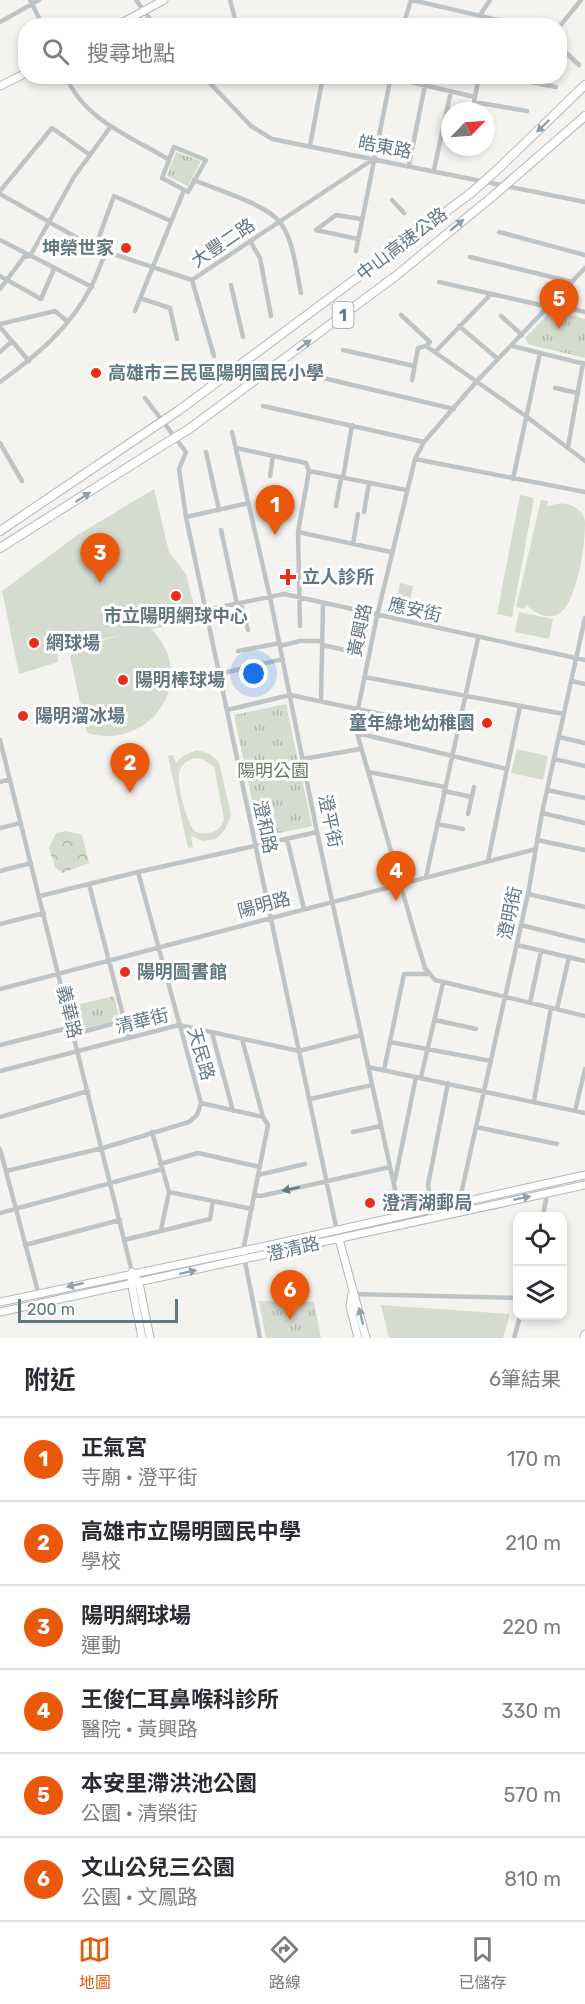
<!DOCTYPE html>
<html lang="zh-TW">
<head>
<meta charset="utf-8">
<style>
  :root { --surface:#fff; --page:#f2f2f3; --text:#2b2b33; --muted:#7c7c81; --line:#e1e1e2; --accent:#ea580c }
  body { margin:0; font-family:Rubik,"Noto Sans TC",sans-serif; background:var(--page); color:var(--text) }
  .controls { position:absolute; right:18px; bottom:18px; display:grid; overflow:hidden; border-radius:12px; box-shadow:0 3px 9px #0003 }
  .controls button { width:54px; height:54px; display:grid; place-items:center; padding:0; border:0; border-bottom:2px solid var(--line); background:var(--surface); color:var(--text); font:30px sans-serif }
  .compass { position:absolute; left:441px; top:102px; width:54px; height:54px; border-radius:50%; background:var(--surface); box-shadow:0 3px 9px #0003; rotate:65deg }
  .scale { position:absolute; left:18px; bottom:15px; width:160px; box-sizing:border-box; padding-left:6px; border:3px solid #617882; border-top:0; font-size:16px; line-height:21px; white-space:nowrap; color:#617882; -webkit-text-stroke:4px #fff; paint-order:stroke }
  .you { position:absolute; left:254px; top:674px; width:21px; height:21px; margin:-15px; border:4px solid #fff; border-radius:50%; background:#1a73e8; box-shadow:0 0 0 9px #1a73e833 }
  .badge { display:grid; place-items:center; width:39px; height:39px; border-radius:50%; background:var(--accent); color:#fff; font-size:20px; font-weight:700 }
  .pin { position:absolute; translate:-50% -50px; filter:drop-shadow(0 2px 3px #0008) }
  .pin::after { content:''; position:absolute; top:32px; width:21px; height:18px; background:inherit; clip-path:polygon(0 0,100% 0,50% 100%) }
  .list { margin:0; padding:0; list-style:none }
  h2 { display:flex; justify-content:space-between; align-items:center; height:78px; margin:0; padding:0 24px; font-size:26px }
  h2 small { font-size:20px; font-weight:400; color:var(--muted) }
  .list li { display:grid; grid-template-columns:39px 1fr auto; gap:18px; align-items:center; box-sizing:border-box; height:84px; padding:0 24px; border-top:2px solid var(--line) }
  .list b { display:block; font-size:22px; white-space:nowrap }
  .list p { margin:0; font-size:20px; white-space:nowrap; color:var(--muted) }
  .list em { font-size:20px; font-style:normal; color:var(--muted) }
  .icon { flex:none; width:33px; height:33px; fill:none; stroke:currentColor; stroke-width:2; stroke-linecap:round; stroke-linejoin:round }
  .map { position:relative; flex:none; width:585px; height:1338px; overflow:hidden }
  .search { position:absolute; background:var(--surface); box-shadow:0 3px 9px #0003; left:18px; right:18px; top:18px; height:66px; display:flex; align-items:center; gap:15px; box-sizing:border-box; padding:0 21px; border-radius:24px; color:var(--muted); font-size:22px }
  .sheet { height:582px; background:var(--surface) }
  nav { display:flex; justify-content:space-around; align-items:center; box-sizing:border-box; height:84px; border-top:2px solid var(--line); background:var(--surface); font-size:16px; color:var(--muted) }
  nav a { display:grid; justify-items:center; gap:3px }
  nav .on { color:var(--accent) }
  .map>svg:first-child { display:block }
</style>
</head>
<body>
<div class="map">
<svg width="585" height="1338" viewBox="0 0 585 1338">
  <defs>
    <pattern id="forest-crowns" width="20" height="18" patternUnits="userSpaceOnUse" patternTransform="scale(1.5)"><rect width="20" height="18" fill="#d6dbd0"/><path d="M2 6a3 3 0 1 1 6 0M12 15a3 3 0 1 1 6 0" fill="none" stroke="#b1b6ae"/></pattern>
    <pattern id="park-tufts" width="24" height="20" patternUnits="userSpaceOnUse" patternTransform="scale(1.5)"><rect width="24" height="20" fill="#d6dbd0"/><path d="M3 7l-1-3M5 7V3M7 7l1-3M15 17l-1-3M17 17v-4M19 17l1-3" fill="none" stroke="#b1b6ae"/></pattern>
  </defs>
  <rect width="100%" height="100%" fill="#f4f3ef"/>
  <path fill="#d6dbd0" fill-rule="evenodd" d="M154,489L169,552L186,574L194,605L184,622L151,629C200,677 152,752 87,733L70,657L77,647L126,634L57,649L58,662L19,674L2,591L76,536Z
    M520,495L534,498L512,617L497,614Z
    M541,500L548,501L547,507C560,500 581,503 585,521C585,536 583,553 580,567C573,597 563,636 526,605L524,609L516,607Z
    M400,583L413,586L408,614L394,611Z
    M412,601L442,606L439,619L409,614Z
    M519,612L553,619L549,639L515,632Z
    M517,749L548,756L543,780L511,773Z
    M197,750L210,754L219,762L231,815L225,830L216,839L203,841L191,836L193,847L188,848L168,756L173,755L176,763L183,756ZM194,758L203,759L214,767L224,819C221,832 208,836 196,832C187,825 175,781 180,770C182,763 188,761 194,758Z
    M381,1305L510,1314L503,1338H389Z"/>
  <path fill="url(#forest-crowns)" d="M66,831L82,835L89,863L62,873L55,867L49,848L56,833Z"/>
  <path fill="url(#park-tufts)" d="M176,152L201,161L188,186L167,176Z
    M552,310L585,319V358L528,344L525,338Z
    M286,704L312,826L260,837L234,715Z
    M114,996L120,1020L83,1029L77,1005Z
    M259,1301L314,1302L321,1338H266Z"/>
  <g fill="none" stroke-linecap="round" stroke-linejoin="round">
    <g stroke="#b1b8bb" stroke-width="9">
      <path id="secondary" d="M116,26L164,0
        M0,86L26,73
        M339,1239L366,1338
        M132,1272L139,1283L150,1338
        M131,1281L142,1338
        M352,1294L350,1306L358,1338
        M0,1302L243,1251L585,1175
        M0,1312L585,1185
        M584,1338L585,1334"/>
    </g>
    <g stroke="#b3b8ba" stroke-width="10">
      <path id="highway" d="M498,169L585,85
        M516,176L585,116
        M178,411L471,193
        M189,429L397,275L493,196
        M0,531L151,429
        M0,548L163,445"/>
    </g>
    <path stroke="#bec4c6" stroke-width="4.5" d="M30,0L43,26
      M136,0L155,26
      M230,0L237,26
      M412,0L524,26
      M480,15L490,0
      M0,22L39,0
      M403,26L411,0
      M560,26L581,0
      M560,39L561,48L579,65
      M66,76C83,119 131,137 168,159
      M203,76L251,126L272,139L585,202
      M385,76L475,97
      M499,76L556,87
      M475,97L474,102L527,111
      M475,97L479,76
      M310,146L323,76
      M174,147L206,160L188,192L162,178Z
      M409,165L425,85
      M434,170L451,91
      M194,180C217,190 263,203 279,221C294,239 296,271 301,293
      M0,191L52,128L90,155
      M0,194L95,248L192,280L375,158
      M392,200L404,213
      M499,232L585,255
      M358,239L316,230L336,215L361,219
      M0,240L92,287
      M250,241L260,258L271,316
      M95,248L114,196L171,221
      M356,251L391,76
      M470,257L572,282
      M585,268L477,381L424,442L415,459L377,616L358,709L357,733L417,942L425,968L435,980L585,1016
      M0,276L41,299L54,269
      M192,280L214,356
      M439,282L549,307
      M231,285L243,337
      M0,289L24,257L30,256L74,177L111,126
      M140,298L170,308L177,339
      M552,304L585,312
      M135,311L184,190
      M401,315L430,342L426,346
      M501,316L522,335
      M0,324L55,311L68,322
      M459,326L498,359
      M0,327L29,361
      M426,346L527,417L585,461
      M512,346L585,364
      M343,350L414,366
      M0,352L12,341
      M435,352L491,294
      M306,374L454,409
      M412,380L418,348L426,346
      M0,382C36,356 70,328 91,287C97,276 100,264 106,253
      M555,388L578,393
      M145,398L186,452L179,469L186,517L337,1231
      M263,406L424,442
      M232,432L270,597L317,832L401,1217
      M0,443L22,481
      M568,447L583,363
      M236,448L306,463L309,471
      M206,452L219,510
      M415,459L585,492
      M270,476L273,456
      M343,478L352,425
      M513,479L540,353
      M336,506L341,478
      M364,512L369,483
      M186,517L249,503
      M221,530L237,604
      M298,532L391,552
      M353,544L358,514
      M241,603L248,630
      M205,610L284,594L585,660
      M300,626L298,532L309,471L406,490
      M322,645L350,651
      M280,646L300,641H322
      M238,651L280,643
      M219,674L283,659
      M364,677L564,714
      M572,681L585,684
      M321,701L323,604
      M227,710L290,695L458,730
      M357,733L507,769
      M559,737L585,743
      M0,740L132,1272
      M303,759L360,749
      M554,759L585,766
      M369,772L445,787
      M0,782L10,779
      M547,790L585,798
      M444,791L472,797
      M542,813L585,823
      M468,814L474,787
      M437,824L463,829
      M0,828L21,823
      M287,839L304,909
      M537,840L585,850
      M488,861L520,706
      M0,871L31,863
      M138,872L201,1103L263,1117L268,1125L243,1251L260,1338
      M426,877L478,638
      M89,884L129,1038
      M528,894L585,907
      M40,896L138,872L317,832
      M0,924L44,913
      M521,925L585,941
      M517,945L585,961
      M0,989L536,849
      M530,1003L541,951
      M557,1009L569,957
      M435,1020L476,1029
      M212,1033L233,1111
      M74,1034L124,1021
      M242,1039L263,1117
      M390,1042L491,1061
      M0,1045L72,1027
      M368,1067L585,1113
      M384,1070L404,974H430
      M0,1071L179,1025L299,1051L361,1035
      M421,1077L443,983
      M310,1099L372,1085
      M534,1101L551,1008
      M575,1111L585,1069
      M0,1117L88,1091
      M476,1127L557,1144
      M152,1132L169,1192L161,1230
      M353,1132L381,1126
      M0,1149L41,1303
      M160,1164L198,1153L260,1167
      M6,1171L103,1148L189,1122L197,1115L201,1103
      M258,1175L305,1164
      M395,1180L416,1077
      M169,1192L252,1209
      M254,1195L261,1196L390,1167
      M432,1210L428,1185L448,1083
      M457,1212L528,894L542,813L585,618
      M0,1213L162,1169
      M543,1216L549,1183
      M124,1240L210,1219L213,1201
      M25,1245L120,1220
      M352,1294L518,1298
      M514,1338L520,1316"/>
    <use href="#secondary" stroke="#fff" stroke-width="7"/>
    <use href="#highway" stroke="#fff" stroke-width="8"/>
    <g stroke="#b3b8ba" stroke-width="10" stroke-linecap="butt">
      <path id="highway-bridge" d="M471,193L498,169
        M493,196L516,176
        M151,429L178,411
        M163,445L189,429"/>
    </g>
    <use href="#highway-bridge" stroke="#fff" stroke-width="8"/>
  </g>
  <defs><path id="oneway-solid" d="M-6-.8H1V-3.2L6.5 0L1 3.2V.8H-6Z" transform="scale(1.5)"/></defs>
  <g fill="#90a0a8">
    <use href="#oneway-solid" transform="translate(543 126) rotate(136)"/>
    <use href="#oneway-solid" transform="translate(457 225) rotate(-40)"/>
    <use href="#oneway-solid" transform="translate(304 345) rotate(-37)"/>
    <use href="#oneway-solid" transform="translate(83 497) rotate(-33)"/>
    <use href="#oneway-solid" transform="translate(522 1198) rotate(-12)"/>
    <use href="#oneway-solid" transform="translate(188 1272) rotate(-12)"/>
    <use href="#oneway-solid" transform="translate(75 1285) rotate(167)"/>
    <use href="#oneway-solid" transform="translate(361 1316) rotate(-103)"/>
  </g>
  <use fill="#617882" href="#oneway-solid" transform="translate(291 1189) rotate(168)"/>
  <g fill="#ea2c19" stroke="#fff" stroke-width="2">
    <circle cx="126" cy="248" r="6"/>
    <circle cx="96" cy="373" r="6"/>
    <path d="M285 568h6v6h6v6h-6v6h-6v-6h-6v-6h6z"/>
    <circle cx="176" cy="596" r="6"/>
    <circle cx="34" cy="643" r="6"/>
    <circle cx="123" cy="680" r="6"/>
    <circle cx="23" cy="716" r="6"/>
    <circle cx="487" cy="723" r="6"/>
    <circle cx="125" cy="972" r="6"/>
    <circle cx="370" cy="1203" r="6"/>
  </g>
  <g text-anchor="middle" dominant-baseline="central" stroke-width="6" stroke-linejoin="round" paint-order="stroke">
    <rect fill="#fff" stroke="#90a0a8" stroke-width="1.5" x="332.5" y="302" width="21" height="26" rx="4.5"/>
    <g font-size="16" font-weight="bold" fill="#617882">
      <text x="343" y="315">1</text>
    </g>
    <g font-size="18" fill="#617882" stroke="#fff">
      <text transform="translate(385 147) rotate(11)">皓東路</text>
      <text transform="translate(223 243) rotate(-34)">大豐二路</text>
      <text transform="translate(402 244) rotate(-37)">中山高速公路</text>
      <text transform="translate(415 610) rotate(13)">應安街</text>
      <text transform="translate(360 630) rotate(-78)">黃興路</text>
      <text transform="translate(330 821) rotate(78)">澄平街</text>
      <text transform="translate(265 827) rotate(78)">澄和路</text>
      <text transform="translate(264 905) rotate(-15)">陽明路</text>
      <text transform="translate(510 913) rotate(-78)">澄明街</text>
      <text transform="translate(69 1012) rotate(77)">義華路</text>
      <text transform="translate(142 1021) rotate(-14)">清華街</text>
      <text transform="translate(201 1054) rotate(74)">天民路</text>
      <text transform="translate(293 1249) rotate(-13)">澄清路</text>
    </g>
    <g font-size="18" font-weight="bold" fill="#617882" stroke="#fff" text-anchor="start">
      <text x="114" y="248" text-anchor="end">坤榮世家</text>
      <text x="108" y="373">高雄市三民區陽明國民小學</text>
      <text x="302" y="577">立人診所</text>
      <text x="176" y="616" text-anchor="middle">市立陽明網球中心</text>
      <text x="46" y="643">網球場</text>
      <text x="135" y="680">陽明棒球場</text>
      <text x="35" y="716">陽明溜冰場</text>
      <text x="475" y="723" text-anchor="end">童年綠地幼稚園</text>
      <text x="137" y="972">陽明圖書館</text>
      <text x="382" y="1203">澄清湖郵局</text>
    </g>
    <g font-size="18" fill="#697961" stroke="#fff">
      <text x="273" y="771">陽明公園</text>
    </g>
  </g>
</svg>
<div class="controls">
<button><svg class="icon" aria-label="locate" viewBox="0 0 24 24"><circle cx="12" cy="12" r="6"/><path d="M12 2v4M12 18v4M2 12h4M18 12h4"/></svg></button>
<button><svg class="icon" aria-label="layers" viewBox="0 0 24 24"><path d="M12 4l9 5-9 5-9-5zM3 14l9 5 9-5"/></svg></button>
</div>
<svg class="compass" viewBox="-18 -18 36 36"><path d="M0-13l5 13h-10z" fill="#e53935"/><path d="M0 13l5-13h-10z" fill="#7c7c81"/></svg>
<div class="scale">200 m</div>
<div class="you"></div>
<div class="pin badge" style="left:275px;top:535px">1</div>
<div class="pin badge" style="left:130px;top:793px">2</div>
<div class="pin badge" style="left:100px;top:583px">3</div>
<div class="pin badge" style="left:396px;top:901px">4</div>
<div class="pin badge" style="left:559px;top:329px">5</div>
<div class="pin badge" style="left:290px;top:1320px">6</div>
<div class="search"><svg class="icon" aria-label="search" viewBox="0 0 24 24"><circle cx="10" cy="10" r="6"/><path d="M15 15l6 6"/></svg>搜尋地點</div>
</div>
<section class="sheet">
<h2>附近<small>6筆結果</small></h2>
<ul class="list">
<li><span class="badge">1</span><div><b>正氣宮</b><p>寺廟 · 澄平街</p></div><em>170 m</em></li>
<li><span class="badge">2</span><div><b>高雄市立陽明國民中學</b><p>學校</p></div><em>210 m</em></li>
<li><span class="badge">3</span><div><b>陽明網球場</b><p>運動</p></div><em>220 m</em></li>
<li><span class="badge">4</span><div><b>王俊仁耳鼻喉科診所</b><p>醫院 · 黃興路</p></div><em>330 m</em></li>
<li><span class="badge">5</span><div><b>本安里滯洪池公園</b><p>公園 · 清榮街</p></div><em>570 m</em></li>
<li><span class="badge">6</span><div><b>文山公兒三公園</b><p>公園 · 文鳳路</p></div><em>810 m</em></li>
</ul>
</section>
<nav>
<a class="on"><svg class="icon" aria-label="map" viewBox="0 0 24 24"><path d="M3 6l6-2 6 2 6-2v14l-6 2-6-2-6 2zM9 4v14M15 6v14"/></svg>地圖</a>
<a><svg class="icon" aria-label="directions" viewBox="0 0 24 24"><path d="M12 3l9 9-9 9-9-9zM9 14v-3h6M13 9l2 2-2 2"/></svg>路線</a>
<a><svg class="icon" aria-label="saved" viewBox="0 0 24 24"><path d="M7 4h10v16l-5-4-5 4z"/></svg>已儲存</a>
</nav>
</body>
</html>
